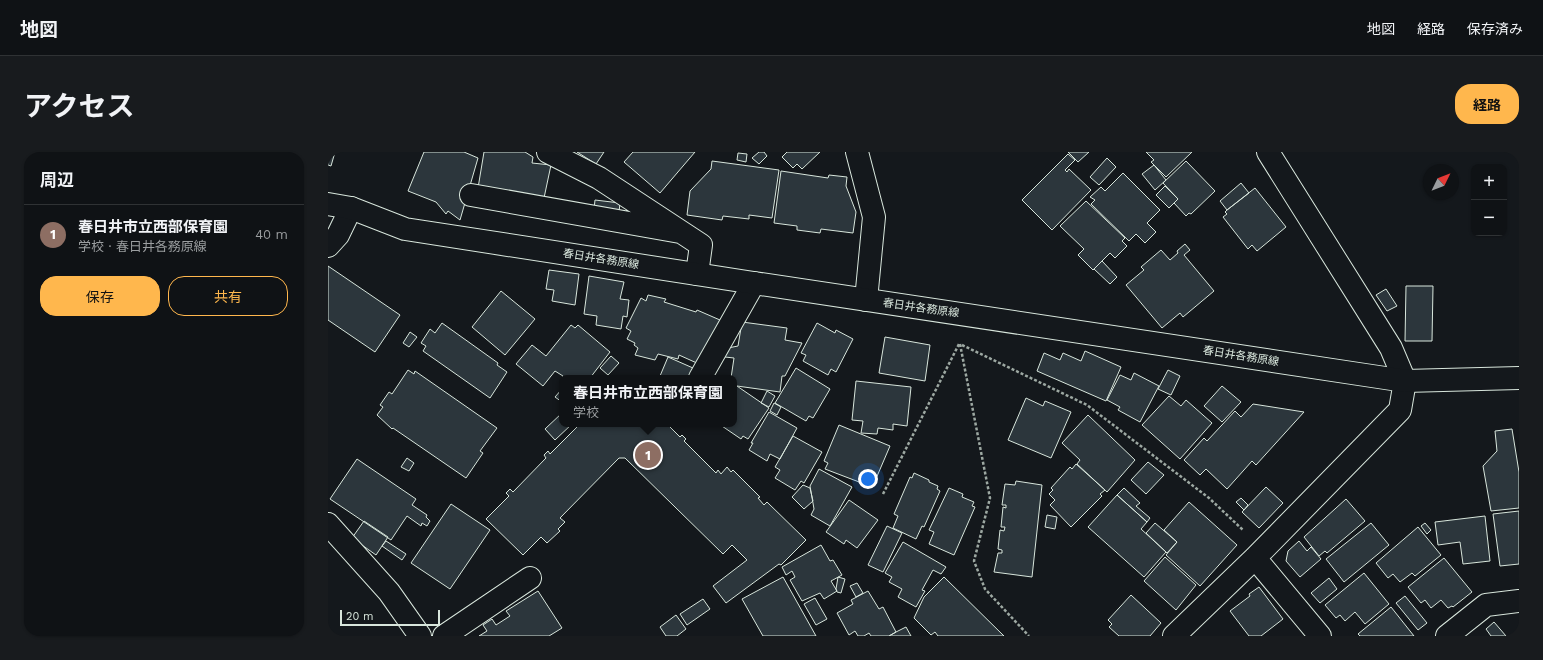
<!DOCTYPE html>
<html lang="ja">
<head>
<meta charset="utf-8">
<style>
  :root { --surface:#0f1215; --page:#181b1e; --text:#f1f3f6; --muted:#9b9ea0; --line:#2f3234; --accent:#ffb74d }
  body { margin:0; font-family:"Work Sans","Noto Sans JP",sans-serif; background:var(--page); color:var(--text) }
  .controls { position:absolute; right:12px; top:12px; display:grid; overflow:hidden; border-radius:8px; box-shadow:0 1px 3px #0004 }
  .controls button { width:36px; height:36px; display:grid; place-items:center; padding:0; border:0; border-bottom:1px solid var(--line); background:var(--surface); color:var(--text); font:20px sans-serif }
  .compass { position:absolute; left:1095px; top:12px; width:36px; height:36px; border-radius:50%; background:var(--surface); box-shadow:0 1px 3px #0004; rotate:47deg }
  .scale { position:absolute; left:12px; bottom:10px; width:100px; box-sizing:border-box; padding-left:4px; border:2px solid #d8e6dc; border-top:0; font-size:11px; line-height:14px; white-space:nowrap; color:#d8e6dc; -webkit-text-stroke:3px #14181c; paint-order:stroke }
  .you { position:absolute; left:540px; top:327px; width:14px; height:14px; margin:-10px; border:3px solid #fff; border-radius:50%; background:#1a73e8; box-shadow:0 0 0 6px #1a73e833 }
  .badge { display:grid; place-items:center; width:26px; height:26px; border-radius:50%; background:var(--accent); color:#fff; font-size:13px; font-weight:700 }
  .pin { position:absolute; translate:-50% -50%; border:2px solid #fff; box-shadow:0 1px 4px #0006 }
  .popup { position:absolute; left:231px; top:223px; width:178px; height:52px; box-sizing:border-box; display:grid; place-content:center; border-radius:8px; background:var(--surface); filter:drop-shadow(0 1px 3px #0005); font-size:13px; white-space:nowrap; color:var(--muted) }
  .popup b { font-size:15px; color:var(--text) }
  .popup::after { content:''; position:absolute; left:50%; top:100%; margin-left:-8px; border:8px solid transparent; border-top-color:var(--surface) }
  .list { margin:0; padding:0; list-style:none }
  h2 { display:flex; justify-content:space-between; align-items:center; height:52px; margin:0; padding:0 16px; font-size:17px }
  h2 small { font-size:13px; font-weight:400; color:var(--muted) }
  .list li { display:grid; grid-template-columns:26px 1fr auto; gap:12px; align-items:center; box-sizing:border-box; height:60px; padding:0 16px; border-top:1px solid var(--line) }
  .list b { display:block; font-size:15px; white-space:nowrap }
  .list p { margin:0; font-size:13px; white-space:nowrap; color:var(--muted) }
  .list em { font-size:13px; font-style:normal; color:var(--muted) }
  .actions { display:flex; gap:8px; padding:12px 16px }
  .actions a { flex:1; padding:9px 0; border:1px solid var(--accent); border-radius:16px; text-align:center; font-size:14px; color:var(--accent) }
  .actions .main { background:var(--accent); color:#111 }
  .map { position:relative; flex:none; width:1191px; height:484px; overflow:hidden; border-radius:16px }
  header { display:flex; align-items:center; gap:24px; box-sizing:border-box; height:56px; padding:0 20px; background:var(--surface); border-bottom:1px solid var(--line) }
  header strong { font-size:19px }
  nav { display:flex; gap:22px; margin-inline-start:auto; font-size:14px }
  .intro { display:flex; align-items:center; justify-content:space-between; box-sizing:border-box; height:96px; padding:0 24px }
  h1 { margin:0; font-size:28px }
  .button { padding:10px 18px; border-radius:16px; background:var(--accent); color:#111; font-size:14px; font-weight:700 }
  main { display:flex; gap:24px; padding:0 24px }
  aside { flex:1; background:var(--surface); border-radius:16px; box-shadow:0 1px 3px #0004 }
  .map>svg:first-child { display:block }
</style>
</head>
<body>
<header>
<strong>地図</strong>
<nav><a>地図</a><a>経路</a><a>保存済み</a></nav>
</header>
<div class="intro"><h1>アクセス</h1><a class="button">経路</a></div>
<main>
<aside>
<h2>周辺<small></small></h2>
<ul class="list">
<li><span class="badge" style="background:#8d6e63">1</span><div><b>春日井市立西部保育園</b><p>学校 · 春日井各務原線</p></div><em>40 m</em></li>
</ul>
<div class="actions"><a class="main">保存</a><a>共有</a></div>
</aside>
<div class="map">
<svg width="1191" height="484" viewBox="0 0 1191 484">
  <rect width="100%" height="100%" fill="#14181c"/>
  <path fill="#2c363c" stroke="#d8e6dc" d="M0,0H7L3,14L0,13Z
    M96,0H136L150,6L132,68L120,59L118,62L108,50L80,39Z
    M156,0H197L205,5L204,11L223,13L216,46L150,36Z
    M249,0H276L268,12Z
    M305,0H367L332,41L296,10Z
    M431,0H436L439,4L431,12L424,6Z
    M459,0H492L474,17L469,12L465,16L454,5Z
    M740,0H761L750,10Z
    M818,0H864L838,25L823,10L826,8Z
    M410,1L419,2L418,10L409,8Z
    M740,2L747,8L737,18L739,20L741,17L763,38L724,78L694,48Z
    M779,6L788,15L771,33L762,25Z
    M384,9L451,18L444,66L421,63V67L395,64L394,68L359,63L362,39L383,17Z
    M858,9L887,39L863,62L861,61L858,64L846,51L850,47L835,31Z
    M826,13L838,28L827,38L814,22Z
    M453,19L500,26L501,23L519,25L518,34L528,60L525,81L493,77L492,81L469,78V74L446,71Z
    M795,21L832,58L819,71L828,80L817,91L808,82L801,89L763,52L767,48L762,45L773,35L777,39Z
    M913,31L921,41L899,58L892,49Z
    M837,34L850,47L841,56L828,43Z
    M927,36L958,75L929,99L924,93L920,97L895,65L899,62L897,60L899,58Z
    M267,48L292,51L291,60L266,57Z
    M758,49L797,86L794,89L799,94L787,106L782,101L765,118L750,103L756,97L732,74Z
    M857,92L862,98L856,103L886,139L855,165L852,161L834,176L798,133L816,118L813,115L833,98L842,108L850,101L849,99Z
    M774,109L789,125L782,132L766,117Z
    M0,114L72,163L47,200L0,168Z
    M221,118L251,122L247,153L224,149L226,138L218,137Z
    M261,124L296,130L292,147L301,148L299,165L295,164L293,177L268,173L269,164L256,162Z
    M1078,134H1105L1104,189H1077Z
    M1058,137L1069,154L1059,159L1048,143Z
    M173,139L207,167L177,203L144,175Z
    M320,143L338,147L336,150L368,160L369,158L392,168L371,212L351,203L350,207L330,202L327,208L307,203L310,196L306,193L307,191L299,187L303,179L298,176L313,146L318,149Z
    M414,170L459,176L457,188L474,191L457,224H454L452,240L409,234L406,232V226H403L406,206L397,205L400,196L410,194Z
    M114,171L170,211L169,213L179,220L162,246L95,199L98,194L93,191L102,177L107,181Z
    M489,171L507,181L508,178L525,187L508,220L503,217L500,223L475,209L478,203L473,201Z
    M243,173L247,176L250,173L282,200L262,226L234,227L235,224L227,219L215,234L188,212L204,193L218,204Z
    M82,180L89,185L81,195L75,191Z
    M557,185L602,193L597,229L551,221Z
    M757,199L793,215L778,249L709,219L716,201L732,208L735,201L753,209Z
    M283,204L291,211L280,223L272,216Z
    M340,205L365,216L361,226H337L332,224Z
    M468,216L502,237L485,266L481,264L478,269L447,251Z
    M80,218L86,222L87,219L169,276L152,299L155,301L138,326L65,276L64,277L49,263L55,255L52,253L61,240L64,242Z
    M840,218L852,224L843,243L830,237Z
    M806,221L831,234L812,270L790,258L792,255L779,248L792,223L803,228Z
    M528,229L583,235L579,274L565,272V278L550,276L549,282L533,281L535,269L524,268Z
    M406,232L441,256L420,287L415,284L413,287L391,272H406Z
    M894,234L913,250L894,270L876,254Z
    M234,237V250L227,245Z
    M439,239L447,244L441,255L433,251Z
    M841,244L853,254L858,248L884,271L852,307L814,273Z
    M698,246L715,254L717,249L743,260L723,306L680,288Z
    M446,251L453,255L449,263L442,259Z
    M925,252L976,260L928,313L924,309L899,337L878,317L872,323L856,308L876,286L879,289L907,259L913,265Z
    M441,260L469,276L452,307L442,302L439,309L421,298L425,291H423Z
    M234,261V272H244L227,288L217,277Z
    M760,263L807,308L779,340L749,312L752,308L734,291Z
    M252,272H339L352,285L354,283L358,287L356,289L388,321L390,318L393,322L399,315L403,320L405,318L432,345L430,346L436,353L439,350L478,388L453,413L451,412L398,451L385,434L419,408L404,393L395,402L297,306H291L232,366L237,370L230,377L232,379L219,391L213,385L195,403L158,367L181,344L178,341L182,337L185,340L218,306L216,303L220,299L222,302Z
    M511,273L562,294L547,329L541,327L539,333L497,317L500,311L496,309Z
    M1184,277L1191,320V356L1163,359L1155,314L1169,299L1167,279Z
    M465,284L494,300L476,331L473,329L467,338L447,326L452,318L447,315Z
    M79,306L86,311L81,319L73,315Z
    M29,307L88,347L84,353L99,363L98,365L102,369L99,374L94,371L93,374L79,364L63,388L2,347Z
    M820,310L836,323L818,342L803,328Z
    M748,312L777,338L772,342L774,344L743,375L722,353L727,348L721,342L725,338L723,336L742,315L744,317Z
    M491,317L524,335L502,374L483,363L486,357L482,334Z
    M586,321L601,328V330L610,334L609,337L612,339L596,375L594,374L588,387L565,376L570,364L566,362L582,325L584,326Z
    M688,329L714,333L704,425L666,420L670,401H674V398L670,397L672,378L676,379L677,375H673L675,355L678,356V353H674L677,332L687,333Z
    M475,333L482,336L485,349L476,357L464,345Z
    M938,335L955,351L931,376L914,360Z
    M621,336L635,342L634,345L646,350L644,354L647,355L626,403L601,392L606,380L601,378Z
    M796,336L812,351L808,354L822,366L819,370L789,343Z
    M789,343L819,370L813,377L838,400L816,425L760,375Z
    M913,346L920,353L916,358L908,350Z
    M1018,347L1037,369L999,401L997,399L991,404L976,385Z
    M521,348L550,368L529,396L518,388L516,392L498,380Z
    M861,350L909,393L872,434L838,403L849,390L836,378Z
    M123,352L162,378L122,437L83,411Z
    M1191,359V412L1172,414L1165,362Z
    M719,363L729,365L727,377L717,375Z
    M1157,364L1162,409L1135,412L1132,390L1110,393L1107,370Z
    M36,369L60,385L48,403L24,386Z
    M827,371L849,390L839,401L818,381Z
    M1043,371L1061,393L1016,430L998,407Z
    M1097,371L1103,378L1099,382L1093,374Z
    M559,374L574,381L555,420L540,413Z
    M1090,375L1113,403L1087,424L1084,421L1072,430L1065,422L1060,426L1048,411Z
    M58,389L78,402L74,408L54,394Z
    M971,389L979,399L983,395L993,407L972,425L958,409L960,399Z
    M575,390L618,415L613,422L605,418L594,438L597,439L588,455L570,445L574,437L561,430L564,425L557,421Z
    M493,393L502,409L505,408L514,423L503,429L509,439L496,447L492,441L474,449L462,428L467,425L464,419L458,423L454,415Z
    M837,405L868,433L848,458L816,429Z
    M1116,406L1144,440L1125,455L1124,454L1120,456L1113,448L1103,456L1097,448L1093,451L1080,435Z
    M1036,421L1061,452L1037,472L1027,460L1017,469L1012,463L1008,466L997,453Z
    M455,425L488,484H435L414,447Z
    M510,425L517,427L513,441L509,440L508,437Z
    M616,425L676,484H610L607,480L603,483L586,466L596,445Z
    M1001,426L1009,437L992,451L983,441Z
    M529,431L535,441L528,445L522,434Z
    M931,435L955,467L933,484H921L902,459L922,444L921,442Z
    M210,439L234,476L221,484H151L159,479L155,473L164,467L168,473L182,464L178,459Z
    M540,439L551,457L555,455L568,480L561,484H543L541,481L536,484H530L527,479L521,483L509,461L525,452L523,448Z
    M803,443L833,471L822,484H791L781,475L784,472L780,468Z
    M1077,444L1099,471L1090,478L1068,451Z
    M487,446L499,467L488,473L476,452Z
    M375,447L382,457L359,473L352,462Z
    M1063,455L1086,484H1032L1030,482Z
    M348,463L358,477L349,484H338L332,475Z
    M1166,470L1178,484H1163L1158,477Z
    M578,475L583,484H561L568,480Z"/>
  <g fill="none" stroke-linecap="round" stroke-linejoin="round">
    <g stroke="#d8e6dc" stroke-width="24">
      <path id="street" d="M220,0L271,26L373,93L369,122
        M529,0L546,65L538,148
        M143,43L352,80
        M0,94L10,83L23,56
        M372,226L426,131
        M0,372L61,440L92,484
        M927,406L992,484
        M116,484L202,426
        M846,484L927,406L1072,258L1077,229L1063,196L940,0
        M1119,484L1158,453L1191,449"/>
    </g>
    <g stroke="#d8e6dc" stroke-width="24">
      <path id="primary" d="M0,52L23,56L77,77L426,131L1077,229L1191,226"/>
    </g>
    <path stroke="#9da8a2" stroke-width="2.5" stroke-dasharray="3 2" stroke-linecap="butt" d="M632,192L662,346L646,409L657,437L701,484
      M634,193L759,253L881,346L915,378
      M555,342L631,192"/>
    <use href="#street" stroke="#14181c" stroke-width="22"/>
    <use href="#primary" stroke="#14181c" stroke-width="22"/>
  </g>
  <g text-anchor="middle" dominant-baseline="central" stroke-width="3" stroke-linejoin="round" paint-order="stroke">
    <g font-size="11" fill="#d8e6dc" stroke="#14181c">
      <text transform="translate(273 107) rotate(9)">春日井各務原線</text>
      <text transform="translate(593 156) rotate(8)">春日井各務原線</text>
      <text transform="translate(913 204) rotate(9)">春日井各務原線</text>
    </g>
  </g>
</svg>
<div class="controls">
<button>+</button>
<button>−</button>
</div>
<svg class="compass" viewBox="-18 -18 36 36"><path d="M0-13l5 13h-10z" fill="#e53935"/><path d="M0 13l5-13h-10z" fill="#9b9ea0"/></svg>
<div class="scale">20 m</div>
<div class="you"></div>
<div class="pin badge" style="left:320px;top:303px;background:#8d6e63">1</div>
<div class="popup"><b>春日井市立西部保育園</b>学校</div>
</div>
</main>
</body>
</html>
